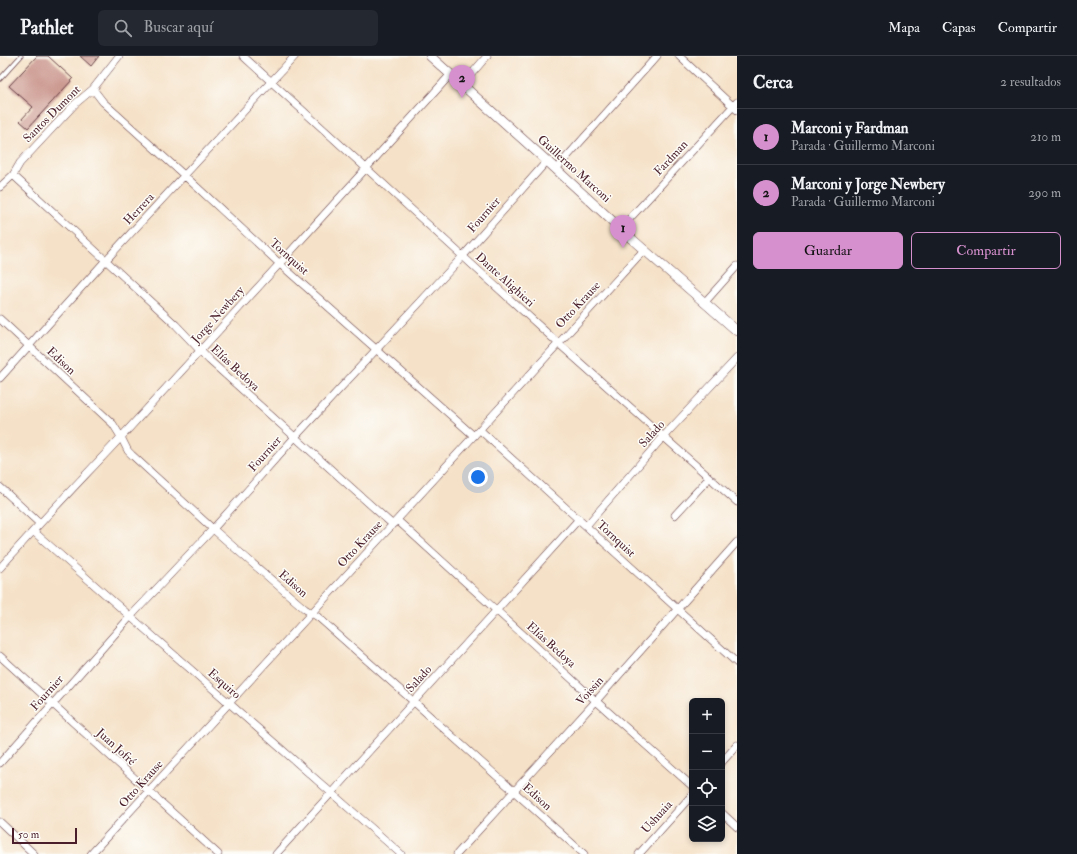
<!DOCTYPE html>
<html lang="es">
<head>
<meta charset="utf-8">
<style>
  :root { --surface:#171b24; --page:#242831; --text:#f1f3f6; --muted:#9ea1a6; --line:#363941; --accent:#d690ce }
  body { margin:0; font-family:"IM FELL Double Pica",serif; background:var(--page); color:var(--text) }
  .controls { position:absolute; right:12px; bottom:12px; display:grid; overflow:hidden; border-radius:6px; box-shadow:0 2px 6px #0003 }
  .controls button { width:36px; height:36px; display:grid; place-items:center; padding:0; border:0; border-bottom:1px solid var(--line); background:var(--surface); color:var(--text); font:20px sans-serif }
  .scale { position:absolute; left:12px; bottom:10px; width:65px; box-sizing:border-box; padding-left:4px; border:2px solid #4a1f2b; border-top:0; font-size:11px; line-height:14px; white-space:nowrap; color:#4a1f2b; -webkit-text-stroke:3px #fdfcf7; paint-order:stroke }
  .you { position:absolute; left:478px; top:421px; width:14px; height:14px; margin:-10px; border:3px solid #fff; border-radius:50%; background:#1a73e8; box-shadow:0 0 0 6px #1a73e833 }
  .badge { display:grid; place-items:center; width:26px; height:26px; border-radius:50%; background:var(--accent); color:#111; font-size:13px; font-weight:700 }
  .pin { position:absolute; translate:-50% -33px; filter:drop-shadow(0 1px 2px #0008) }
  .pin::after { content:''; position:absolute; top:21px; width:14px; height:12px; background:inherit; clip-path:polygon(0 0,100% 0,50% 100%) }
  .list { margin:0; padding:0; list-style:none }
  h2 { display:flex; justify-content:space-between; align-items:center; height:52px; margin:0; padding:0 16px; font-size:17px }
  h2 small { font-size:13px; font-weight:400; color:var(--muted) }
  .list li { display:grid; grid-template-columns:26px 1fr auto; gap:12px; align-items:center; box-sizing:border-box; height:56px; padding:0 16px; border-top:1px solid var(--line) }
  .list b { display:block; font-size:15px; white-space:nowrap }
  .list p { margin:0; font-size:13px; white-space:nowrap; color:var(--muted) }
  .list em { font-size:13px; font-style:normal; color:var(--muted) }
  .actions { display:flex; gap:8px; padding:12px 16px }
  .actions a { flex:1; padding:9px 0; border:1px solid var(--accent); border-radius:6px; text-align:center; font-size:14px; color:var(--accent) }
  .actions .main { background:var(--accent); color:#111 }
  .icon { flex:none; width:22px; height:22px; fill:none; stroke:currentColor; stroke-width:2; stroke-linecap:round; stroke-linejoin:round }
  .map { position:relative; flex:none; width:737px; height:798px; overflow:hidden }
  header { display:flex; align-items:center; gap:24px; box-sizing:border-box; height:56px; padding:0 20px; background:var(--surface); border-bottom:1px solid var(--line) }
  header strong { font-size:19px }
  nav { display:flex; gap:22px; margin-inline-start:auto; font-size:14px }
  .search { width:280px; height:36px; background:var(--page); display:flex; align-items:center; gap:10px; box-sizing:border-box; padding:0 14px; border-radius:6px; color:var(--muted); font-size:15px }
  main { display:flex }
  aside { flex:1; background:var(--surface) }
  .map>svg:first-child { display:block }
</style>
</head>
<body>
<header>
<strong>Pathlet</strong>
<div class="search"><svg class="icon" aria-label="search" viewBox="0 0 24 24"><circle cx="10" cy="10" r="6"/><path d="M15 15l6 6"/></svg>Buscar aquí</div>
<nav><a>Mapa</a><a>Capas</a><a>Compartir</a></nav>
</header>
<main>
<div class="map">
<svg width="737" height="798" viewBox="0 0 737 798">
  <rect width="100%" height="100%" fill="#fdfcf7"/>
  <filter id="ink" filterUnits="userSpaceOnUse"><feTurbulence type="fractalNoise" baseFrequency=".025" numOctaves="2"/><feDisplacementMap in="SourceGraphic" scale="8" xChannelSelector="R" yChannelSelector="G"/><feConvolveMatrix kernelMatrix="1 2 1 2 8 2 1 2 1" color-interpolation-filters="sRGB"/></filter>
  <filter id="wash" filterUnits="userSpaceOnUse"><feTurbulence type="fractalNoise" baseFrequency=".012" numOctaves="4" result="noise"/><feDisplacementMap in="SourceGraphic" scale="16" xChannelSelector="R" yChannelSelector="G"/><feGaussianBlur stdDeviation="0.9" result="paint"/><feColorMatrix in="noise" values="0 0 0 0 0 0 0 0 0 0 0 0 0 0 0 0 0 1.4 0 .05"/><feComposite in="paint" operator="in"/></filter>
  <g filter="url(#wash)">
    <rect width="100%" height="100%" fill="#f5e1c7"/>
    <g id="blocks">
      <path fill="#cb988f" d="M37,0H48L73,23L28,72L20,65L33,51L9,30Z
        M80,0H99L91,10Z"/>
    </g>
  </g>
  <g filter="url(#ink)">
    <use href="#blocks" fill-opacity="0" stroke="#643c42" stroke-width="1"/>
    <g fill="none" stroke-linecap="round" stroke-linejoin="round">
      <g stroke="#643c42" stroke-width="5">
        <path id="service" d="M0,23L21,0"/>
      </g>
      <g stroke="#643c42" stroke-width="8">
        <path id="minor" d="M243,0L558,287L737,446
          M679,0L737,54
          M462,29L487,0
          M93,33L103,46L185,120L280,208L474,380
          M556,113L657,0
          M13,119L176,269L209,304L393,469
          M0,131L13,119L20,107L75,48L93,33L119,0
          M621,172L737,46
          M705,246L737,210
          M0,263L113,368L121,381L128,395L132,399L213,473L305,553L318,561L414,646L584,798
          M0,322L106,204L295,0
          M480,374L737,607
          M0,431L39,467
          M675,459L709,422
          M397,464L596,645L692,730
          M586,470L663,381L737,302
          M33,475L401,798
          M0,512C40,466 82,423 123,379C233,259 342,140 450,19
          M0,600L218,798
          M722,706L737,689
          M0,707L130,561L213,473L295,381L463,200L547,105
          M722,757L737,771
          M0,766L34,798
          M91,798L644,194
          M276,798L579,463
          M457,798L596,645L737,486
          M639,798L692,739"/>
      </g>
      <g stroke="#643c42" stroke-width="10">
        <path id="tertiary" d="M430,0L547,105L633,184L737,275"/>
      </g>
      <use href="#service" stroke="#fff" stroke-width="3.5"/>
      <use href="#minor" stroke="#fff" stroke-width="7"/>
      <use href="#tertiary" stroke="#fff" stroke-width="9"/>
    </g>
  </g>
  <g text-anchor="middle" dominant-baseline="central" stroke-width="3" stroke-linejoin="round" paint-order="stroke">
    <g font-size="12" fill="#4a1f2b" stroke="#fdfcf7">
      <text transform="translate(52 58) rotate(-45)">Santos Dumont</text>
      <text transform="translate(671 102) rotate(-47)">Fardman</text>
      <text transform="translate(574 113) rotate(42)">Guillermo Marconi</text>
      <text transform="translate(139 153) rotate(-47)">Herrera</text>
      <text transform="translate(484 159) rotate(-49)">Fournier</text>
      <text transform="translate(289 201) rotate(42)">Tornquist</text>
      <text transform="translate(505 224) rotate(42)">Dante Alighieri</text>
      <text transform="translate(578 249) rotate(-47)">Otto Krause</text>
      <text transform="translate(218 259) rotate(-48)">Jorge Newbery</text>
      <text transform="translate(61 305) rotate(43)">Edison</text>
      <text transform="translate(235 312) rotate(43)">Elías Bedoya</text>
      <text transform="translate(652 378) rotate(-48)">Salado</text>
      <text transform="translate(265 398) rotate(-48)">Fournier</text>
      <text transform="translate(616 483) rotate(43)">Tornquist</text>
      <text transform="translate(360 488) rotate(-47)">Otto Krause</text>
      <text transform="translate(293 528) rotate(41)">Edison</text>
      <text transform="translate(551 589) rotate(42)">Elías Bedoya</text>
      <text transform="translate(419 623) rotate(-48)">Salado</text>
      <text transform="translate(224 628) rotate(41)">Esquiro</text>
      <text transform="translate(590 635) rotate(-48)">Voissin</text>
      <text transform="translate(47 637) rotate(-48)">Fournier</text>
      <text transform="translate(116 691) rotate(42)">Juan Jofré</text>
      <text transform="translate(141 728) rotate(-48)">Otto Krause</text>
      <text transform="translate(537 741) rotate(42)">Edison</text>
      <text transform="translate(657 761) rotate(-48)">Ushuaia</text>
    </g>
  </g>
</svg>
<div class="controls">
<button>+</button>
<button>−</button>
<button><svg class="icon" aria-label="locate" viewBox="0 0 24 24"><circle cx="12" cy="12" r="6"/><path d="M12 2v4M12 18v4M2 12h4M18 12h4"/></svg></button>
<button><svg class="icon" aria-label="layers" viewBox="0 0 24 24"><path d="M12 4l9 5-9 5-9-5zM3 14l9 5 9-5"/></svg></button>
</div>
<div class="scale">50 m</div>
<div class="you"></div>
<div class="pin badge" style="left:623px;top:192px">1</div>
<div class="pin badge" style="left:462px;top:42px">2</div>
</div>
<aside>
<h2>Cerca<small>2 resultados</small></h2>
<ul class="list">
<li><span class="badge">1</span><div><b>Marconi y Fardman</b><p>Parada · Guillermo Marconi</p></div><em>210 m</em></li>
<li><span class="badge">2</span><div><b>Marconi y Jorge Newbery</b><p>Parada · Guillermo Marconi</p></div><em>290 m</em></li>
</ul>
<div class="actions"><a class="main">Guardar</a><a>Compartir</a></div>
</aside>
</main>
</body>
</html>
